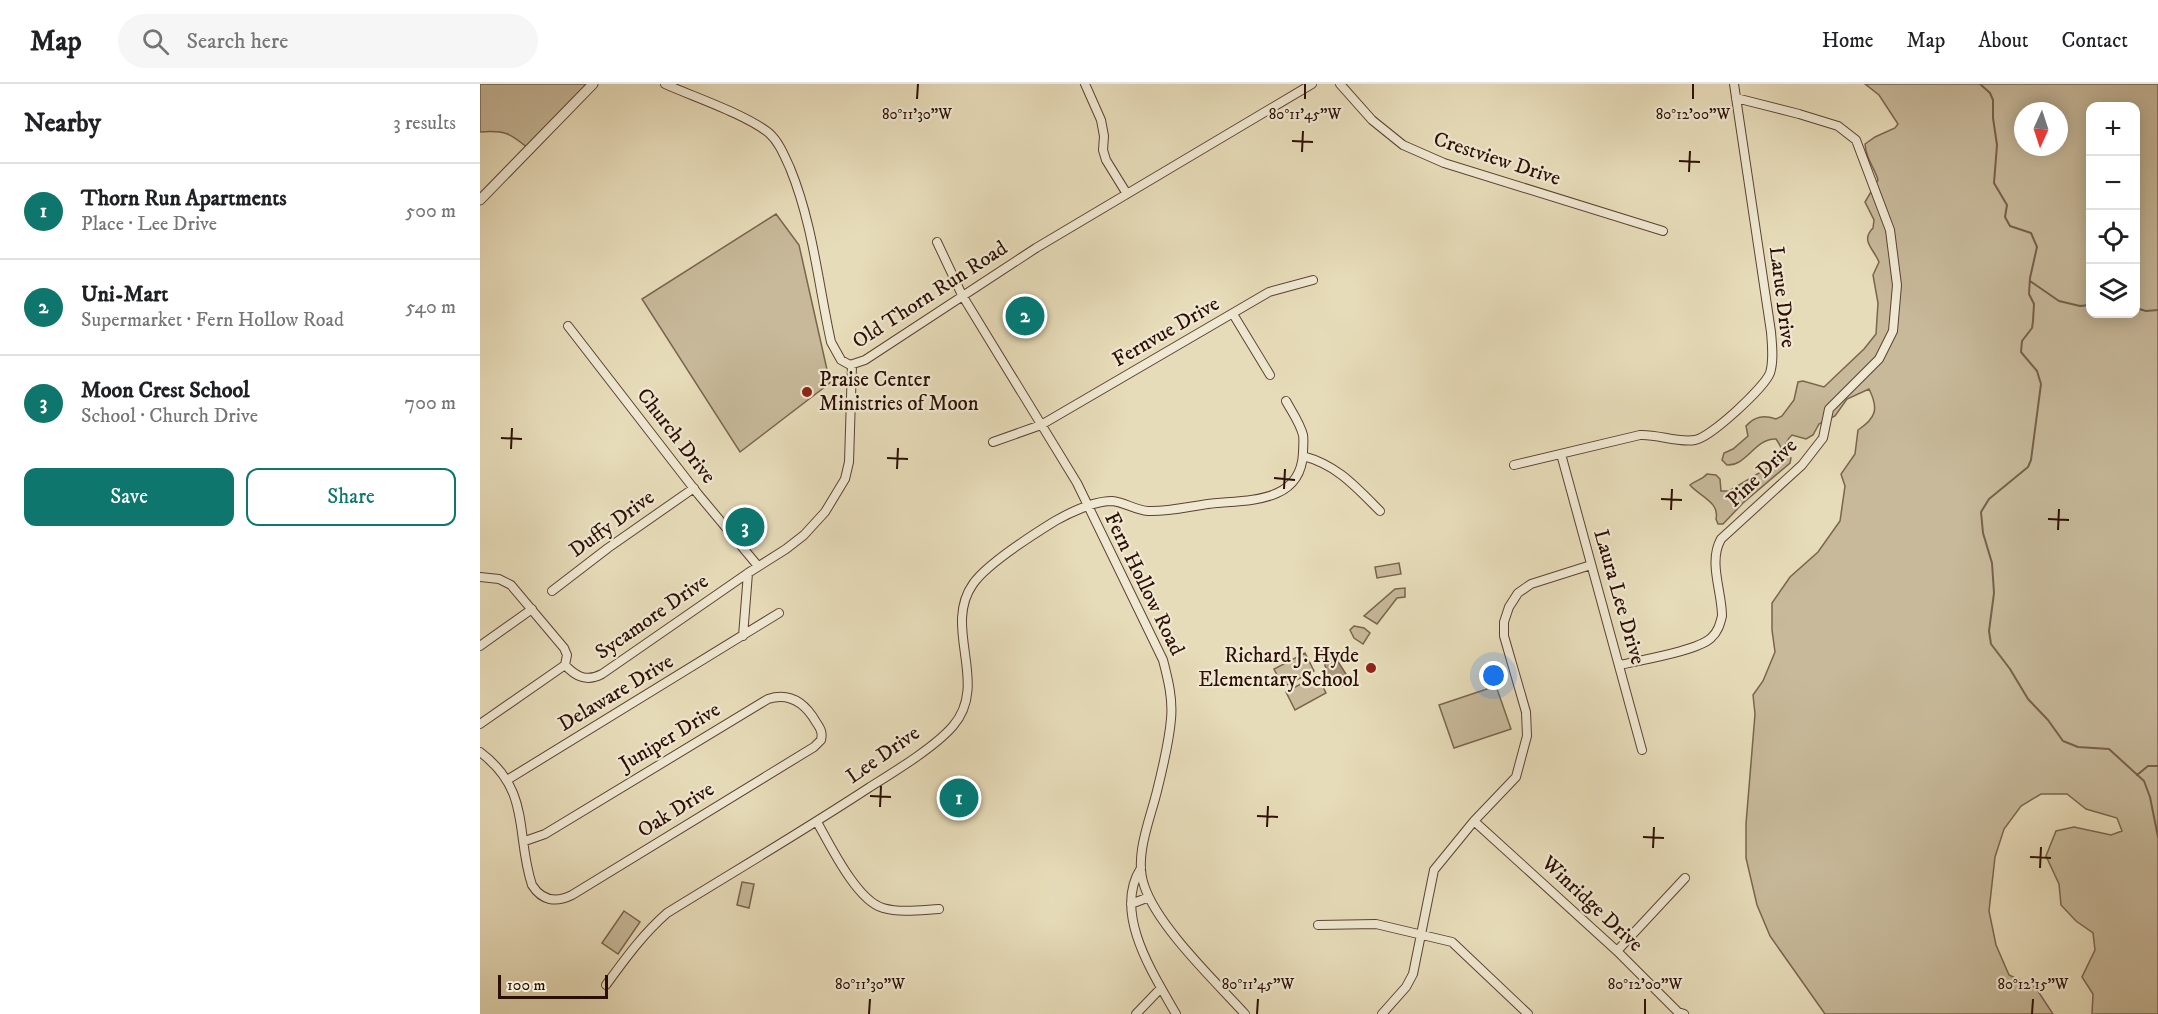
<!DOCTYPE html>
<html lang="en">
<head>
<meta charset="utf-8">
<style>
  :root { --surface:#fff; --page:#f6f6f6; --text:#202124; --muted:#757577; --line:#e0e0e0; --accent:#0f766e }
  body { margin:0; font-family:"IM FELL DW Pica",serif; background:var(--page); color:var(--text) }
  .controls { position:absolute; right:18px; top:18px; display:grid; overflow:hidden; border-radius:12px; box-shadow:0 3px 15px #0003 }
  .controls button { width:54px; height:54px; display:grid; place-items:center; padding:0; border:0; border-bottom:2px solid var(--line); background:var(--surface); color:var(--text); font:30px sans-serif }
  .compass { position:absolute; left:1534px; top:18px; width:54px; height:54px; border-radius:50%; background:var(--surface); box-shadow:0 3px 15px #0003; rotate:183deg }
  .scale { position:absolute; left:18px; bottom:15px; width:110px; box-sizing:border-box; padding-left:6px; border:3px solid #2d0e03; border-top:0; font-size:16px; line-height:21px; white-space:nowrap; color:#2d0e03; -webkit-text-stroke:4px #efe8d2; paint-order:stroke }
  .you { position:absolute; left:1014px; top:592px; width:21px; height:21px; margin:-15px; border:4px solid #fff; border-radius:50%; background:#1a73e8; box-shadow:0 0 0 9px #1a73e833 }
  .badge { display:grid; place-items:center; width:39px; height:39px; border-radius:50%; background:var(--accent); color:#fff; font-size:20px; font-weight:700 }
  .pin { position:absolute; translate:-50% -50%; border:3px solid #fff; box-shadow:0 2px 6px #0006 }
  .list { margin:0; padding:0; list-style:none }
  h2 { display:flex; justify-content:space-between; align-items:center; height:78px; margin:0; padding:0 24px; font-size:26px }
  h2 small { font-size:20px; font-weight:400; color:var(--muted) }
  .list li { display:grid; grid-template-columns:39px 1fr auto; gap:18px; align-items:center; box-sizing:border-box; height:96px; padding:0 24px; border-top:2px solid var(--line) }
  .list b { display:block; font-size:22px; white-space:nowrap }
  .list p { margin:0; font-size:20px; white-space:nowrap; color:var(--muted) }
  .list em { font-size:20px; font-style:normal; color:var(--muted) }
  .actions { display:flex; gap:12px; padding:18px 24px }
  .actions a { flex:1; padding:14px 0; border:2px solid var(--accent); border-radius:12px; text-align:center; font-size:21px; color:var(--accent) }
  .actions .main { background:var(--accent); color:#fff }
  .icon { flex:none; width:33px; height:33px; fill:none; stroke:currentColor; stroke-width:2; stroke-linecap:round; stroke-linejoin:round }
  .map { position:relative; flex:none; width:1678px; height:930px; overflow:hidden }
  header { display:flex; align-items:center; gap:36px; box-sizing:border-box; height:84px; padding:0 30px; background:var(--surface); border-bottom:2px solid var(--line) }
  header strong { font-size:28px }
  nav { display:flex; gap:33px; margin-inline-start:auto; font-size:21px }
  .search { width:420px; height:54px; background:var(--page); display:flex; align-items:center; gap:15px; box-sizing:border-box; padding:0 21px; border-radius:33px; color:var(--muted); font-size:22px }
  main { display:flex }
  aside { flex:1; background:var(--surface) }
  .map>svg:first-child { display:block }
</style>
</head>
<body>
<header>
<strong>Map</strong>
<div class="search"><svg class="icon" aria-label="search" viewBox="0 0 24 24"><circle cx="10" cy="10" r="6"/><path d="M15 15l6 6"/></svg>Search here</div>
<nav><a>Home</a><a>Map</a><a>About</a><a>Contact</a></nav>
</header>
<main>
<aside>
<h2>Nearby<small>3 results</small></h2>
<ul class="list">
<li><span class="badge">1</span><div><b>Thorn Run Apartments</b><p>Place · Lee Drive</p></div><em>500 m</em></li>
<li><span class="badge">2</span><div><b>Uni-Mart</b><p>Supermarket · Fern Hollow Road</p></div><em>540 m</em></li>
<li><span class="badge">3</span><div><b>Moon Crest School</b><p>School · Church Drive</p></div><em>700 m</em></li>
</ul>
<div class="actions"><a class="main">Save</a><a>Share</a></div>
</aside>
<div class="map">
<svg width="1678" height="930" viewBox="0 0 1678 930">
  <rect width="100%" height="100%" fill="#e7dcb9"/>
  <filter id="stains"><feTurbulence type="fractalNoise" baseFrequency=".00333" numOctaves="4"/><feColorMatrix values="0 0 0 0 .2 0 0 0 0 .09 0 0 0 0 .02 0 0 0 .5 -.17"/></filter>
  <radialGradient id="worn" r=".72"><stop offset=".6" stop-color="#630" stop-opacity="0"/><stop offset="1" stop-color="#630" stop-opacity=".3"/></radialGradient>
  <path fill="#c7b99a" stroke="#7a644e" stroke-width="1.5" fill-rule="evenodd" d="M0,0H113L49,65C30,49 25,46 0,48Z
    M1385,0H1678V930H1612L1613,910L1602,893L1615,866L1613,849L1596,837L1581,821L1579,800L1566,772L1576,747L1594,743L1631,751L1642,747L1637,734L1606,725L1587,710H1561L1541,722L1524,745L1515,773L1509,827L1516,861L1529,891L1556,904L1573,930H1345L1290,852L1277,821L1266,774V740L1275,630L1273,611L1283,597L1295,568L1292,546V519L1310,493L1338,468L1360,437L1365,402L1361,390L1375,370L1378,346C1396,334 1399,325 1389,305L1367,315L1355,332L1339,340L1333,351L1326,355L1312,351C1306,356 1305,361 1305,369L1311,374L1310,379L1263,419L1243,440H1238L1236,435C1240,418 1219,412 1210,401C1216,396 1222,396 1227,390L1236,391L1240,395L1241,407H1249L1296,379C1305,370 1303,365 1296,355C1275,354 1267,382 1247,381L1242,376L1244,369L1253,365L1268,352L1266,342C1275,332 1284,331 1296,335L1302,332L1314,316L1318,298L1323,297L1344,303L1384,265L1396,250L1398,219L1393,191L1399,178C1394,165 1380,157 1393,144L1394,136L1385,118L1398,96C1394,82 1386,76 1385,60L1395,53L1415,44L1418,40L1399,11ZM1610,22H1656V230H1610ZM1543,27H1579V63H1543Z
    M296,130L319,161L350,299L260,368L162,215Z
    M919,479L921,490L897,494L895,483Z
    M925,504V513L917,514L897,540L884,532L915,505Z
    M874,542L884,544L890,549L883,560L874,554L870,546Z
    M825,569L834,587L803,603L794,585Z
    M837,591L846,609L815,626L806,608Z
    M1016,602L1031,645L974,664L959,621Z
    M262,798L274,800L269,824L257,821Z
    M144,827L160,838L138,870L122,859Z"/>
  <path fill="#a8967b" stroke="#77604b" stroke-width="1.5" d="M848,562L871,598L862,602L848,592L841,567Z"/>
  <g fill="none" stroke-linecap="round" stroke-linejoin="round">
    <path stroke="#77604b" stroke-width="2" d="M1500,0L1510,9L1513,16V34L1517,61L1514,99L1527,121L1525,133L1530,142L1551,149L1557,163L1550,194L1549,210L1554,220L1553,237L1552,244L1542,257L1541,268L1557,287L1561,300L1551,376L1548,383L1509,415L1501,428L1503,449L1512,479L1514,509L1509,547L1511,560L1530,585L1548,615L1568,636L1583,657L1598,663L1629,665L1664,697L1670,713L1678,753
      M1550,197L1579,217L1600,222L1610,221
      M1656,224L1666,227L1678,226
      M1657,691L1668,682H1678"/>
    <g stroke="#5c4230" stroke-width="10">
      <path id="minor" d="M185,0C214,13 265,30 289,49C299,58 304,71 310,84C333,140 338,199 351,258L361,276L370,281L385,276L556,164L832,0
        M605,0L621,36L624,52L623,66L626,76L647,110
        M860,0L892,36L923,61L964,79L1183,147
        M457,158L482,211L597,399L683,576C688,595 693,615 691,635C689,659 683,683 677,707C670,736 654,772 664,801C677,842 736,898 765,930
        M753,230L790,291
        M88,242L218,410L278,482
        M513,358L561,341L789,208L833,196
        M1081,370L1162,666
        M823,372C857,381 875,402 900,427
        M1034,381L1160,351C1178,350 1197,359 1215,356C1230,354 1284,304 1290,289C1294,276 1292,261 1291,248L1254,0
        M0,493L19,495L31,501L84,564L87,571L85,581L0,640
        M72,507L128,464L214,404
        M263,552L268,489
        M0,562L52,525
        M85,581C96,593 107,598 122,590L268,489L306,465L324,451L345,428L365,395L369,378L372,281
        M1140,581C1160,576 1217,567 1231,554C1238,548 1240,540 1242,532C1242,507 1228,478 1241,455L1322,381L1343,354L1349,325L1399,275L1413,247L1417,201L1410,146L1376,56L1358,42L1319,30L1256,14
        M0,668C52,707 35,750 52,801C62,817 76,819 92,811L334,663L341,656C343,648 340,644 336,638C325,619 310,608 288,615L65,750L45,757
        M27,696L299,529
        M994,737L1137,867L1198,928L1204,930
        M337,738C350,761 377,817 403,824C421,829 441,826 459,825
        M661,784C632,829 674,891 696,930
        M651,820L669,813
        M838,841L896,840L972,858L1048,930
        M1137,867L1205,794
        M126,901C145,875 163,850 187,829C255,787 323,747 390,703C414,688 455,663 473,642C510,599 462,544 493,500C506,481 554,450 575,437C589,429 614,417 632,417C644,418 655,426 668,427C691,428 714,421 737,419C773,416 821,417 823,369C823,364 824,356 823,351C820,339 812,328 806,317
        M656,930L681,904
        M902,930L926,903L933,890L954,786L994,737L1036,693L1047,652L1046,628L1024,552V538L1029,523L1038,509L1051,500L1111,481"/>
    </g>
    <g stroke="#5c4230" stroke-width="11">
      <path id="tertiary" d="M0,116L113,0"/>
    </g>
    <use href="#minor" stroke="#efe8d2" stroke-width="8"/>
    <use href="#tertiary" stroke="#efe8d2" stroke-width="9"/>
  </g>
  <path fill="none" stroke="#2d0e03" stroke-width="2" d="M437,15L438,0M825,15V0M1213,15V0M812,57L833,58M822,68L823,47M1199,77L1220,78M1209,88L1210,67M21,354L42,355M31,365L32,344M407,374L428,375M417,385L418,364M794,394L815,396M804,405L805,385M1181,415L1202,416M1191,426L1192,405M1568,435L1589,436M1578,446L1579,425M390,712L411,713M400,723L401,702M777,732L798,733M787,743L788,722M1163,753L1184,754M1173,764L1174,743M1550,773L1571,774M1560,784L1561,763M389,930L390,915M777,930L778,915M1165,930V915M1552,930L1553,915"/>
  <g fill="#8f2418" stroke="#efe8d2" stroke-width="2">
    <circle cx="327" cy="308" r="6"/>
    <circle cx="891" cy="584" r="6"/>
  </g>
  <g text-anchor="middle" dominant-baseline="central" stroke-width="4.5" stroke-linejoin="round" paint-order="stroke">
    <g font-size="21" fill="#2d0e03" stroke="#efe8d2">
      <text transform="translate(1017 75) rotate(18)">Crestview Drive</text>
      <text transform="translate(450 211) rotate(-33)">Old Thorn Run Road</text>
      <text transform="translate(1302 213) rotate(83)">Larue Drive</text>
      <text transform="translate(686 248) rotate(-30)">Fernvue Drive</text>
      <text transform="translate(196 352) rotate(52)">Church Drive</text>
      <text transform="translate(1282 389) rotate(-44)">Pine Drive</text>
      <text transform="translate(132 440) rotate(-36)">Duffy Drive</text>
      <text transform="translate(664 500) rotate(64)">Fern Hollow Road</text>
      <text transform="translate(1139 513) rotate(74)">Laura Lee Drive</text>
      <text transform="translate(172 533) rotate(-35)">Sycamore Drive</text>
      <text transform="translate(136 609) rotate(-31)">Delaware Drive</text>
      <text transform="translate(190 653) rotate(-31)">Juniper Drive</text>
      <text transform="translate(403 671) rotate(-35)">Lee Drive</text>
      <text transform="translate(196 726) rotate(-32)">Oak Drive</text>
      <text transform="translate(1112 820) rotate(43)">Winridge Drive</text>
    </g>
    <g font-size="21" fill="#2d0e03" stroke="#efe8d2" text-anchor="start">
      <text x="339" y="296">Praise Center<tspan x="339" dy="24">Ministries of Moon</tspan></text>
      <text x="879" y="572" text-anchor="end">Richard J. Hyde<tspan x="879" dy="24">Elementary School</tspan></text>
    </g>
  </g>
  <g font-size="15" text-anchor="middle" fill="#2d0e03" stroke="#efe8d2" stroke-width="4.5" stroke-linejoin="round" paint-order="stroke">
    <text x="437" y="35">80°11'30"W</text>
    <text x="825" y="35">80°11'45"W</text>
    <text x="1213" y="35">80°12'00"W</text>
    <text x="390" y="905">80°11'30"W</text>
    <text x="778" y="905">80°11'45"W</text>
    <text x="1165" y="905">80°12'00"W</text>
    <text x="1553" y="905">80°12'15"W</text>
  </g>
  <rect width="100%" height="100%" filter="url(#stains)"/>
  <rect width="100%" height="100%" fill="url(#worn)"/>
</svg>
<div class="controls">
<button>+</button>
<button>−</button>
<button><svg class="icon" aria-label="locate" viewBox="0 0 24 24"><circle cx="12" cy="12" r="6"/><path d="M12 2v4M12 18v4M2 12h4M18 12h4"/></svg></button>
<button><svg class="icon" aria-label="layers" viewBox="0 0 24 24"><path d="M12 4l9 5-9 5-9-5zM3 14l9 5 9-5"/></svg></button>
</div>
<svg class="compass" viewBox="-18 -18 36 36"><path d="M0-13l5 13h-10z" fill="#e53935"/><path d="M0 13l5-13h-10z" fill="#757577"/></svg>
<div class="scale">100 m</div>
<div class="you"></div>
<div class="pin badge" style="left:479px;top:714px">1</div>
<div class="pin badge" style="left:545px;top:232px">2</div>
<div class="pin badge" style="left:265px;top:443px">3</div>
</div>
</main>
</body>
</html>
